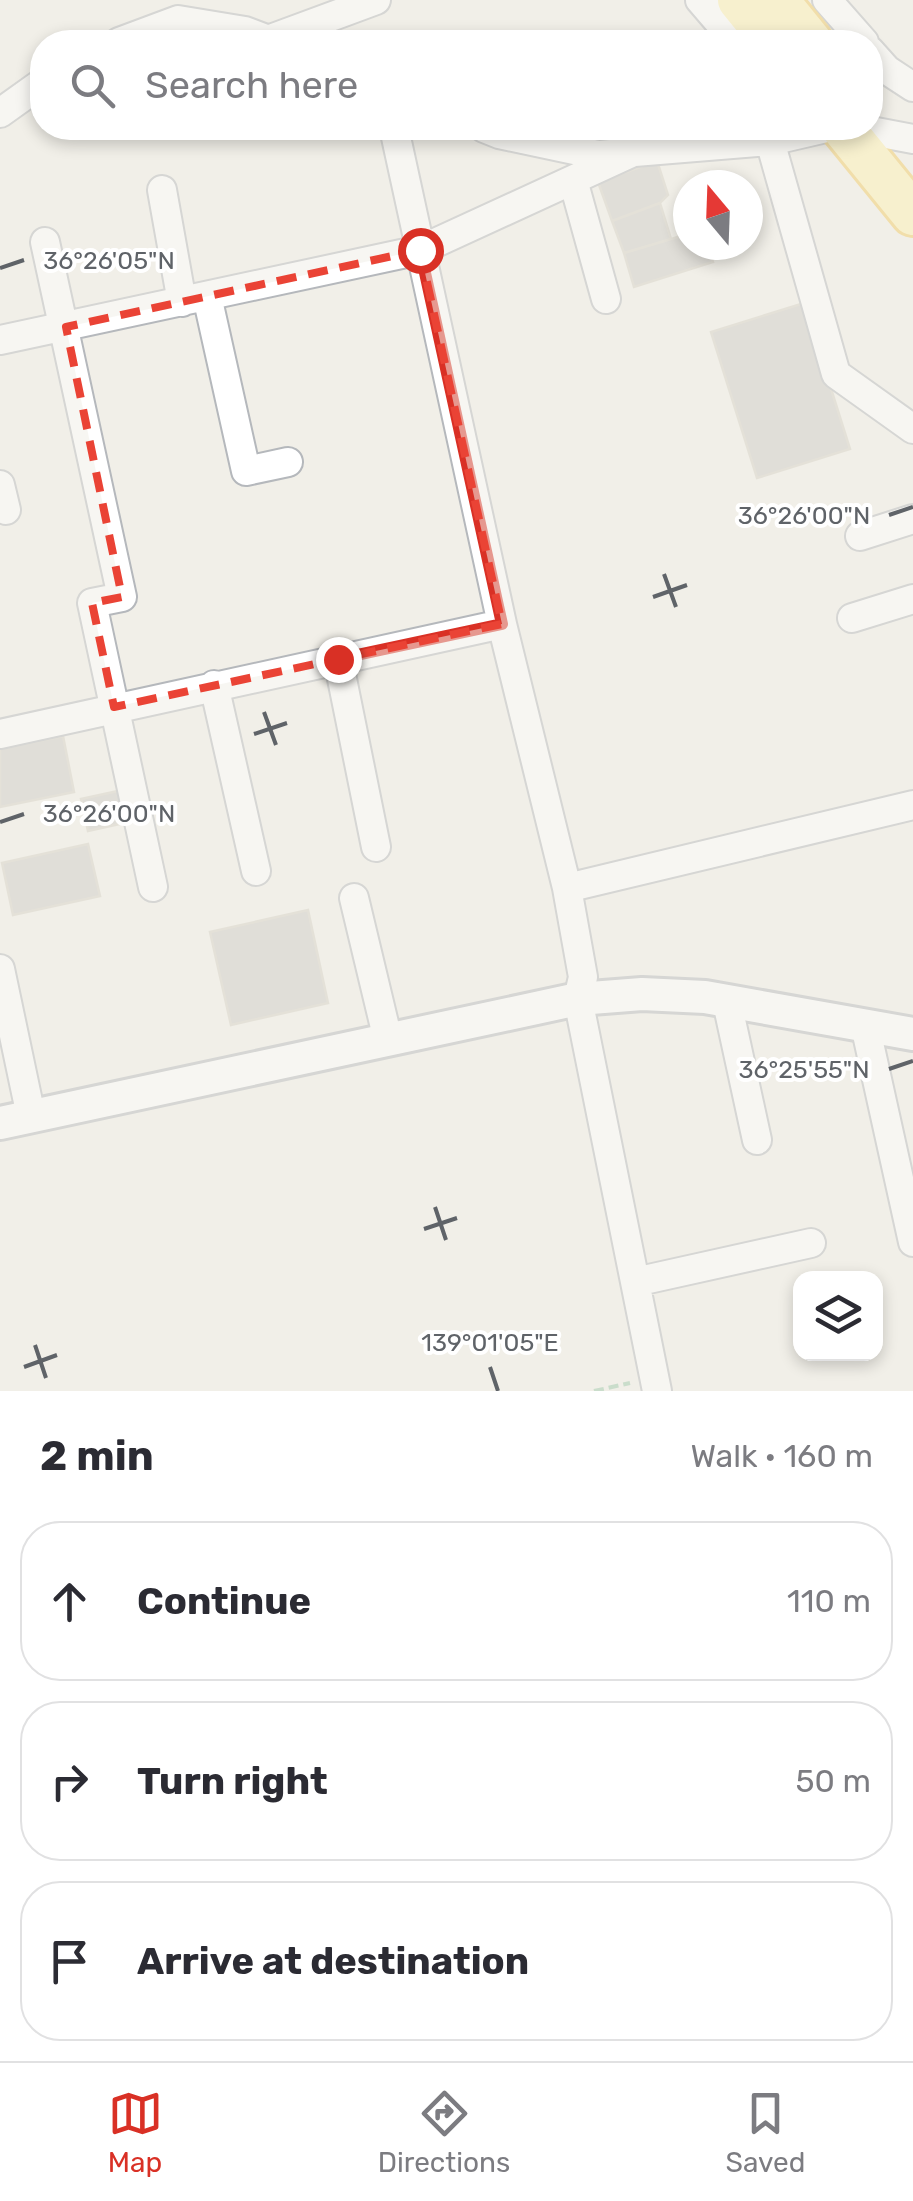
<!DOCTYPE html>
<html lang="en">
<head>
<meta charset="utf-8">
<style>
  :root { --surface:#fff; --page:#f7f7f7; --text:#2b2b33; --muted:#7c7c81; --line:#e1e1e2; --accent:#d93025 }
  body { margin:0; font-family:Rubik,sans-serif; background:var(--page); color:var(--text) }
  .controls { position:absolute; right:30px; bottom:30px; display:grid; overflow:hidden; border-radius:20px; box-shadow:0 5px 15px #0003 }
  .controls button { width:90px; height:90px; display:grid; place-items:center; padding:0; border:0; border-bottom:2px solid var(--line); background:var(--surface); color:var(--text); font:50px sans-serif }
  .compass { position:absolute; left:673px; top:170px; width:90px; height:90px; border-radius:50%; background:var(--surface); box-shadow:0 5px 15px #0003; rotate:341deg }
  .stop { position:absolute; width:30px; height:30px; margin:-22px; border:8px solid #d93025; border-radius:50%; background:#fff }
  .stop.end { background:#d93025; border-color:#fff; box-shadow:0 2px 10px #0008 }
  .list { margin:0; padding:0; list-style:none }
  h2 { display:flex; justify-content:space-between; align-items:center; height:130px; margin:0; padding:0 40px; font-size:42px }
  h2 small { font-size:32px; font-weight:400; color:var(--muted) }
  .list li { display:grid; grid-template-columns:65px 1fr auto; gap:30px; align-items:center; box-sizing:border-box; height:160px; margin:0 20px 20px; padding:0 20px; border:2px solid var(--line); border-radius:40px }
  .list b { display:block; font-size:38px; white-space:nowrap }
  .list em { font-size:32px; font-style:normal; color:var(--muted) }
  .icon { flex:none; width:55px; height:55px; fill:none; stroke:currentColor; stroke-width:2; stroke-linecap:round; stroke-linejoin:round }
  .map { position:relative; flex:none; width:913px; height:1391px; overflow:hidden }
  .search { position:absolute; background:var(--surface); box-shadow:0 5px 15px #0003; left:30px; right:30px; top:30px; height:110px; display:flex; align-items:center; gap:25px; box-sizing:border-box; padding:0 35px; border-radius:40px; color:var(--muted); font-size:38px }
  .sheet { height:670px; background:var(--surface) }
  nav { display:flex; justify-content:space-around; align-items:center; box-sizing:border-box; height:140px; border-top:2px solid var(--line); background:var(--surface); font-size:28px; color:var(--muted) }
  nav a { display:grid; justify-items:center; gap:5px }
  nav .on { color:var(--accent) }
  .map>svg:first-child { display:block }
</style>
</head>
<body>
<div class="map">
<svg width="913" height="1391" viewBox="0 0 913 1391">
  <rect width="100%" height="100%" fill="#f1efe8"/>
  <path fill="#cccac5" stroke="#d6d1c6" stroke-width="2.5" d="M657,161L668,195L660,203L612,221L598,182Z
    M660,203L671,239L624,253L612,221Z
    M688,234V245H707L713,262L634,287L624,253Z
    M804,303L850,449L757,478L711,332Z
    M63,736L74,792L0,807V749Z
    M127,789L133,821L88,831L81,799Z
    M88,844L100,896L13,915L2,863Z
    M308,910L328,1003L231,1025L210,932Z"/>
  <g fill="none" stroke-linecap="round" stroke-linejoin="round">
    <g stroke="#b5b8bc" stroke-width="32">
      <path id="minor" d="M700,0L736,42
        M827,0L864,42
        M268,40L376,0
        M119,42L178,20L245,31L274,42
        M870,51L887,70L913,87
        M0,113L42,83
        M394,128L502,624
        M484,128L499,134L598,155L770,141L826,128
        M855,128L913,139
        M770,141L836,374L913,429
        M573,180L606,299
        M162,190L182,302
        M45,242L122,597L92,603L153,887
        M207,296L246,471L288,462
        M0,340L420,250L631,153
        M0,485L6,510
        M860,536L913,519
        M852,618L913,599
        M338,659L376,847
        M214,685L256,871
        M0,734L502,624L567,888L583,977L578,999L657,1391
        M567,888L913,805
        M354,898L388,1040
        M0,969L31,1116
        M727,1002L757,1140
        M865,1025L913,1242
        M635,1282L811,1243"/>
    </g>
    <g stroke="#b5b8bc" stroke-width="38">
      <path id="tertiary" d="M0,1123L578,999L642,994L705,997L913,1034"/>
    </g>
    <g stroke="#f2c960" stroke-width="48">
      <path id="primary" d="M739,0L773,42
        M777,0L811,42
        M843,128L913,214"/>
    </g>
    <path stroke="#9cc7a9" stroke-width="4" stroke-dasharray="10 5" stroke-linecap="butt" d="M594,1391L630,1383"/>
    <use href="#minor" stroke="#fff" stroke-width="28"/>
    <use href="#tertiary" stroke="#fff" stroke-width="32"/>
    <use href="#primary" stroke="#fff2af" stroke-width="42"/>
  </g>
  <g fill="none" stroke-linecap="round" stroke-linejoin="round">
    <path stroke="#d93025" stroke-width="12" d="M338,659L502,624L420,250"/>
  </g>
  <path d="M0 0H913V1391H0ZM420,250L502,624L114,707L92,603L122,597L66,327Z" fill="#f1efe8" fill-opacity=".55" fill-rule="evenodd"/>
  <path fill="none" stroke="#ea4335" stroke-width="8" stroke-dasharray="20 12" stroke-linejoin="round" d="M420,250L502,624L114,707L92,603L122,597L66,327Z"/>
  <path fill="none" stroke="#5f6368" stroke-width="4" d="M0,268L24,260M889,515L913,507M664,574L676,607M653,597L687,585M264,712L276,745M254,734L287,723M0,822L24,814M889,1069L913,1061M435,1207L446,1240M424,1229L457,1218M35,1345L46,1378M24,1367L57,1355M490,1367L498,1391"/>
  <g font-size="25" text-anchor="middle" fill="#5f6368" stroke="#fff" stroke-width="8" stroke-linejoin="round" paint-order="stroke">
    <text x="109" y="269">36°26'05"N</text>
    <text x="804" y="524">36°26'00"N</text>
    <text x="109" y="822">36°26'00"N</text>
    <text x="804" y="1078">36°25'55"N</text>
    <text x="490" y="1351">139°01'05"E</text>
  </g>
</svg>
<div class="controls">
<button><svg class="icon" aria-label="layers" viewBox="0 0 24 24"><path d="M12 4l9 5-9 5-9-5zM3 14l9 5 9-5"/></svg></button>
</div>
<svg class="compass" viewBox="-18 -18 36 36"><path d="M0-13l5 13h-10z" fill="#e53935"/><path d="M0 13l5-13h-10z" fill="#7c7c81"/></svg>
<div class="stop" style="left:420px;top:250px"></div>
<div class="stop end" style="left:338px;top:659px"></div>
<div class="search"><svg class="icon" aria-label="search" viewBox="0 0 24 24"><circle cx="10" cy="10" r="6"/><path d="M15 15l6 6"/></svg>Search here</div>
</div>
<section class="sheet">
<h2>2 min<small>Walk · 160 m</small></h2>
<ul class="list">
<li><svg class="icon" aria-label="ahead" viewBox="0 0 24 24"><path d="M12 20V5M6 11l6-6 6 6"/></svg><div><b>Continue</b></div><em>110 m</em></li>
<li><svg class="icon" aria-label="right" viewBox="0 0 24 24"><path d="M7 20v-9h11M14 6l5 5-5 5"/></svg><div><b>Turn right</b></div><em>50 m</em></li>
<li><svg class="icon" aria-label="arrive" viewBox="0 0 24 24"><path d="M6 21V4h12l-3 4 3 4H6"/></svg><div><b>Arrive at destination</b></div></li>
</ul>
</section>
<nav>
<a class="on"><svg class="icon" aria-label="map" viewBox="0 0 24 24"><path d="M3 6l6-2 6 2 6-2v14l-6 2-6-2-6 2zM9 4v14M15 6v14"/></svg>Map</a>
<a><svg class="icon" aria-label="directions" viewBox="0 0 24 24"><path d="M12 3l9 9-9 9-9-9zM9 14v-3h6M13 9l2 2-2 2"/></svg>Directions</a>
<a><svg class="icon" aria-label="saved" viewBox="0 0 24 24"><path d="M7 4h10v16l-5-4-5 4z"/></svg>Saved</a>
</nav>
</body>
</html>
